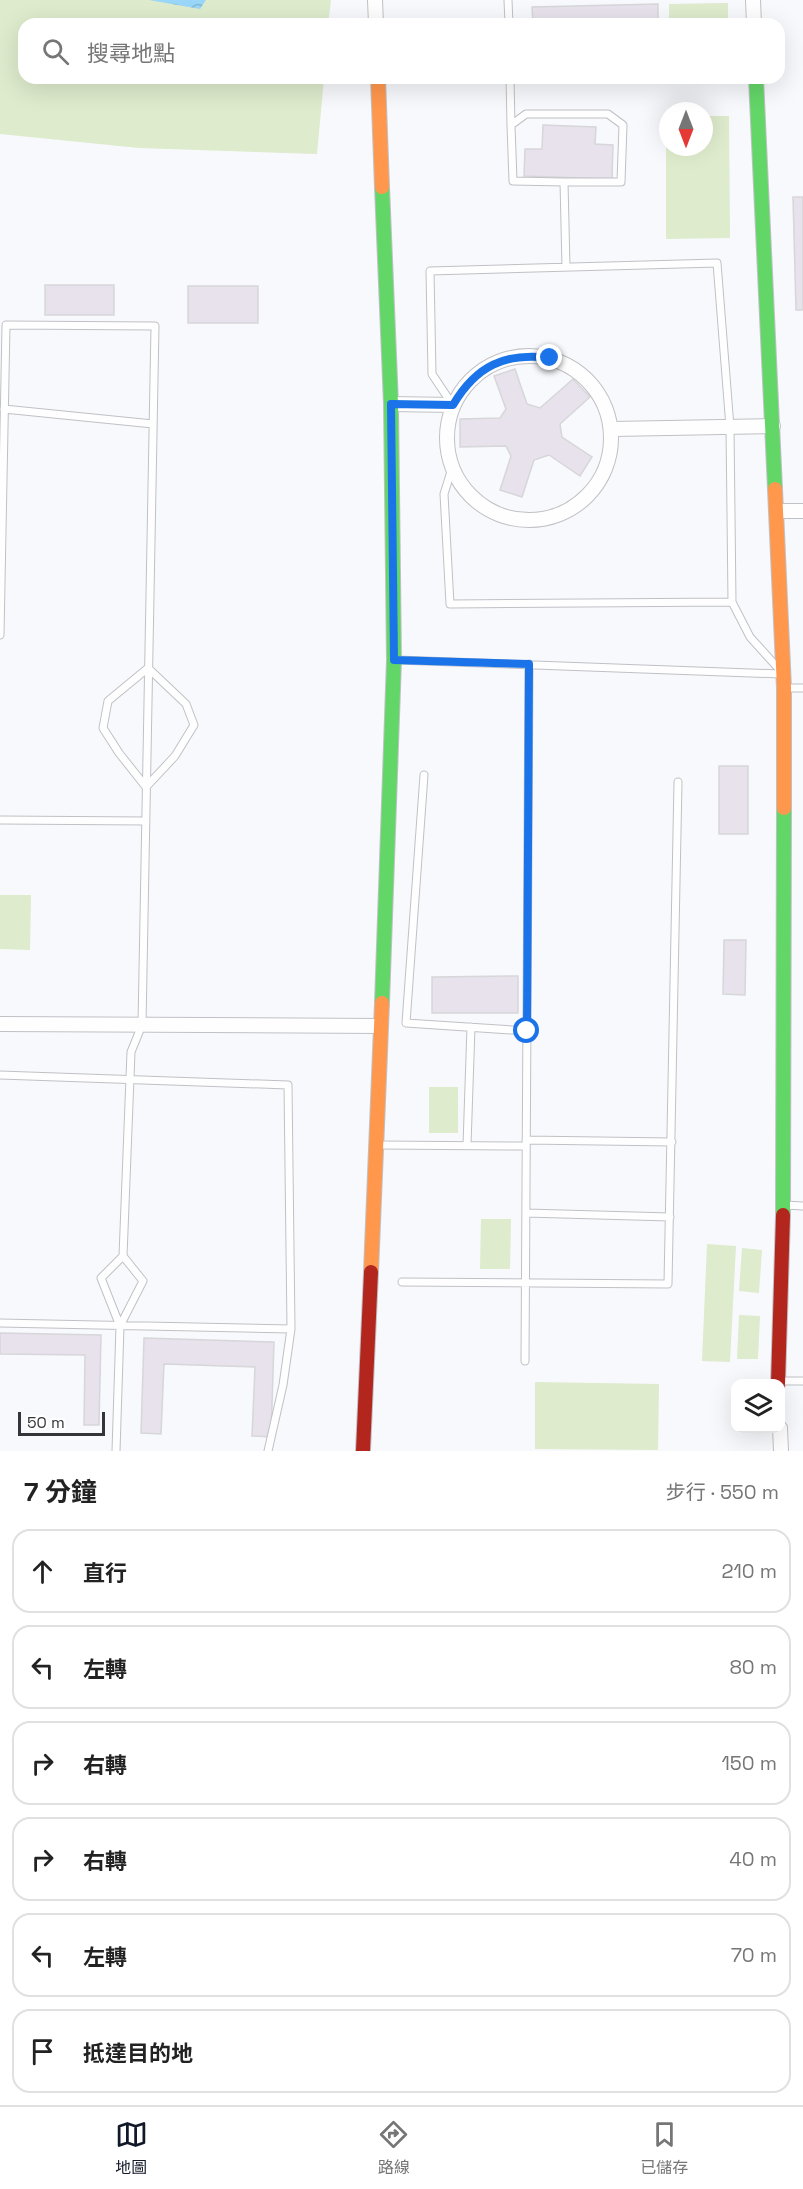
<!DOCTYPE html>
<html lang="zh-TW">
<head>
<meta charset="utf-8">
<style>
  :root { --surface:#fff; --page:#f2f2f2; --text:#222; --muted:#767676; --line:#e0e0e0; --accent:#111827 }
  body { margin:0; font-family:"Space Grotesk","Noto Sans TC",sans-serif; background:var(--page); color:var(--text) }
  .controls { position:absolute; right:18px; bottom:18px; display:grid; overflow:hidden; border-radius:12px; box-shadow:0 6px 24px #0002 }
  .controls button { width:54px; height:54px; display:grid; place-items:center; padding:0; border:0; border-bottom:2px solid var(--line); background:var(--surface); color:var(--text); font:30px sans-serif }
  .compass { position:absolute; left:659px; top:102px; width:54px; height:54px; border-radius:50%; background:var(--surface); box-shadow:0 6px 24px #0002; rotate:180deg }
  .scale { position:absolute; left:18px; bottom:15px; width:87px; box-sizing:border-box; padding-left:6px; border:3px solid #353539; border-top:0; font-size:16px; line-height:21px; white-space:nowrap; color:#353539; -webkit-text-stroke:4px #fff; paint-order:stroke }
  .stop { position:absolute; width:18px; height:18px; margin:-14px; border:4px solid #1a73e8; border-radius:50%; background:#fff }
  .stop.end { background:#1a73e8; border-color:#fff; box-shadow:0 2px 6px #0008 }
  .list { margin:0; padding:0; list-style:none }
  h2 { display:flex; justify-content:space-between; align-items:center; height:78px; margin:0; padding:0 24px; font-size:26px }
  h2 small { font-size:20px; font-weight:400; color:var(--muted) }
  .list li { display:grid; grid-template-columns:39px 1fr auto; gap:18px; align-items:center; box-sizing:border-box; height:84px; margin:0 12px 12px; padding:0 12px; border:2px solid var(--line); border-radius:18px }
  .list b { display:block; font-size:22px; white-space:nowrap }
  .list em { font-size:20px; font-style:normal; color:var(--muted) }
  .icon { flex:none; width:33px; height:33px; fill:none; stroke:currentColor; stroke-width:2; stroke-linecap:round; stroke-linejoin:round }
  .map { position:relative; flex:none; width:803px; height:1451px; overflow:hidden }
  .search { position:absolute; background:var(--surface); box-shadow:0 6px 24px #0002; left:18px; right:18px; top:18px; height:66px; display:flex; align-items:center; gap:15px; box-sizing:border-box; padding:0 21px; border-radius:18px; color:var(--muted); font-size:22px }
  .sheet { height:654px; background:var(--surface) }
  nav { display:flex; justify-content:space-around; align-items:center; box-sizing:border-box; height:84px; border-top:2px solid var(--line); background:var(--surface); font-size:16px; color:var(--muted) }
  nav a { display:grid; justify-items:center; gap:3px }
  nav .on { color:var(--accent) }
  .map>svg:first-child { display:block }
</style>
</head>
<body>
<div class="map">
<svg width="803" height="1451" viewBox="0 0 803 1451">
  <defs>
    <pattern id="water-waves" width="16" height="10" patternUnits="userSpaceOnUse" patternTransform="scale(1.5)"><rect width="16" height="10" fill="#9ad6f8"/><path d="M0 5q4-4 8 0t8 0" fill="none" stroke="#85b8d5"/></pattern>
  </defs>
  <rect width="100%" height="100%" fill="#f8f9fd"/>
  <path fill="#deebcc" d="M0,0H331L328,24H24V78H324L317,154L139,148L0,134Z
    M728,3V24H669V4Z
    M666,116H668V147H704V116H729L730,238L666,239Z
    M0,895H31L30,950L0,949Z
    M429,1087H458V1133H429Z
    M481,1219H511L510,1269H480Z
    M707,1244L736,1246L730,1362L702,1361Z
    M742,1248L762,1250L759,1293L739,1291Z
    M739,1315L760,1316L758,1359H737Z
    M535,1382L659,1384L658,1450L535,1449Z"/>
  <path fill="url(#water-waves)" d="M149,0H206L200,9Z"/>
  <path fill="#e7e2eb" stroke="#d7d6d9" stroke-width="1.5" d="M658,4V24H533L532,7Z
    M543,125L596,127L595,144L613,145L612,179L524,176L525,149H542Z
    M793,197H803V310H796Z
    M45,285H114V315H45Z
    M188,286H258V323H188Z
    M515,369L527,404L540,408L573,379L590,397L560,424L562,437L592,457L580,476L549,455L534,460L522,497L500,490L511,456L506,446L460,447V419L500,418L506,409L494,376Z
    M719,766H748V834H719Z
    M724,940H746L745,995L723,994Z
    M518,976V1013H432V977Z
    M0,1333L101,1335L99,1425H84L85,1355L0,1354Z
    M144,1338L274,1342L271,1437L252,1436L255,1367L164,1364L161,1434L141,1433Z"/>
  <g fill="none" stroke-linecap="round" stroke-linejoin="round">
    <g stroke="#c0c1c5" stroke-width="9">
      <path id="lane" d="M508,0L509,24
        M510,78L511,125
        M564,182L513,181L511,125L526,114H608L623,125L621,182H564L566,267
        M452,404L432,374L430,271L717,263L730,427L732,602L750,637L778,668
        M4,409L153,424
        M452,468L444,494L450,604L732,602
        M0,635L6,325L155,326L142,1025L131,1052L123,1256L143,1281L120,1326L101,1278L123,1256
        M397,660L781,674
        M148,668L186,704L194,725L175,756L146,787L119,753L103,728L108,701Z
        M785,688H803
        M424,775L406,1023L527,1031
        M0,820L146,821
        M0,1075L288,1085L291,1329L283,1385L268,1451
        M526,1140L672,1142
        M379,1145L526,1146
        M467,1145L471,1027
        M785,1205L803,1206
        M526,1213L670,1217
        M402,1282L668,1284L678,782
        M0,1323L291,1329
        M525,1361L529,664
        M779,1381H803
        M116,1451L120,1326"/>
    </g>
    <g stroke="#c0c1c5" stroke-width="16">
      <path id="street" d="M375,0L376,24
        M753,0L754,24
        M447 438a82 82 0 1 1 164 0a82 82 0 1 1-164 0Z
        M391,404L453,405
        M612,429L773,426
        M777,511H803
        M0,1024L381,1026
        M780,1428L781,1451"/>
    </g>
    <g stroke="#c0c1c5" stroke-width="16">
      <path id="fast" d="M756,78L775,489
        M382,1003L394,660L391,404L382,187
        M783,1215L784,808"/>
    </g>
    <g stroke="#c0c1c5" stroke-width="16">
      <path id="slow" d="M378,78L382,187
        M775,489L784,688V808
        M371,1272L382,1003"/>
    </g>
    <g stroke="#c0c1c5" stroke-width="16">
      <path id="jam" d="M778,1384L783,1215
        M363,1451L371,1272"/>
    </g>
    <use href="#lane" stroke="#fefeff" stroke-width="7"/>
    <use href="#street" stroke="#fefeff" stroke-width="14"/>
    <use href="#fast" stroke="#63d668" stroke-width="14"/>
    <use href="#slow" stroke="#ff974d" stroke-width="14"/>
    <use href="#jam" stroke="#b3261e" stroke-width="14"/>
  </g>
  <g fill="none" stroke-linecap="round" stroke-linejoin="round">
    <path stroke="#1a73e8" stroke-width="8" d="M527,1031L529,664L394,660L391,404L453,405C476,366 505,352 550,358"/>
  </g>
</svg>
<div class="controls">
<button><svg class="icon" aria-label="layers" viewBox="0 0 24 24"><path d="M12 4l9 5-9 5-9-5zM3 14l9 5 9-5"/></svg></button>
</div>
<svg class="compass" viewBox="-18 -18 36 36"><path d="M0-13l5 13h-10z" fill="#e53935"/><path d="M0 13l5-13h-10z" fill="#767676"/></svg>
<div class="scale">50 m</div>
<div class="stop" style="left:527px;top:1031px"></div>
<div class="stop end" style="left:550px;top:358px"></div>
<div class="search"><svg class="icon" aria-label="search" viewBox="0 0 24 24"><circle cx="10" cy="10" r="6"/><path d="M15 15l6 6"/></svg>搜尋地點</div>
</div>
<section class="sheet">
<h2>7 分鐘<small>步行 · 550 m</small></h2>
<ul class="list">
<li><svg class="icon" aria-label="ahead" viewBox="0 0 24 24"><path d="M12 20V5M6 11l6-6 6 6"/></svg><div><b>直行</b></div><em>210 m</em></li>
<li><svg class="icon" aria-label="left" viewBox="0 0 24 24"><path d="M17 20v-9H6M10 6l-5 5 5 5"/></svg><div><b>左轉</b></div><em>80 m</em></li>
<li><svg class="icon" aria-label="right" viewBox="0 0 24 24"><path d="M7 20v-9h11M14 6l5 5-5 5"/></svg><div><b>右轉</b></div><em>150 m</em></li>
<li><svg class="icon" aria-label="right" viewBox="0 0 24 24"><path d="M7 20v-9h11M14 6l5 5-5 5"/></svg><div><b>右轉</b></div><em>40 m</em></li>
<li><svg class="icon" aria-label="left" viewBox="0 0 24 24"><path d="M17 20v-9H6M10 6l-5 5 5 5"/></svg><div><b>左轉</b></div><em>70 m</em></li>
<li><svg class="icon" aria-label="arrive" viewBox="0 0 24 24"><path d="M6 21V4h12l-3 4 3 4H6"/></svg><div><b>抵達目的地</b></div></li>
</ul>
</section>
<nav>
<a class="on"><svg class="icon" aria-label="map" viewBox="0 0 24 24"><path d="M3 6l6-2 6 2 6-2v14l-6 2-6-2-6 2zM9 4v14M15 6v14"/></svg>地圖</a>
<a><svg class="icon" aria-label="directions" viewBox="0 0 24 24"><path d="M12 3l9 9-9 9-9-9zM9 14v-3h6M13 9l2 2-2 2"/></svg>路線</a>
<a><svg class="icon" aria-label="saved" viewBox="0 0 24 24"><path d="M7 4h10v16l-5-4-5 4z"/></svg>已儲存</a>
</nav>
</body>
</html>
